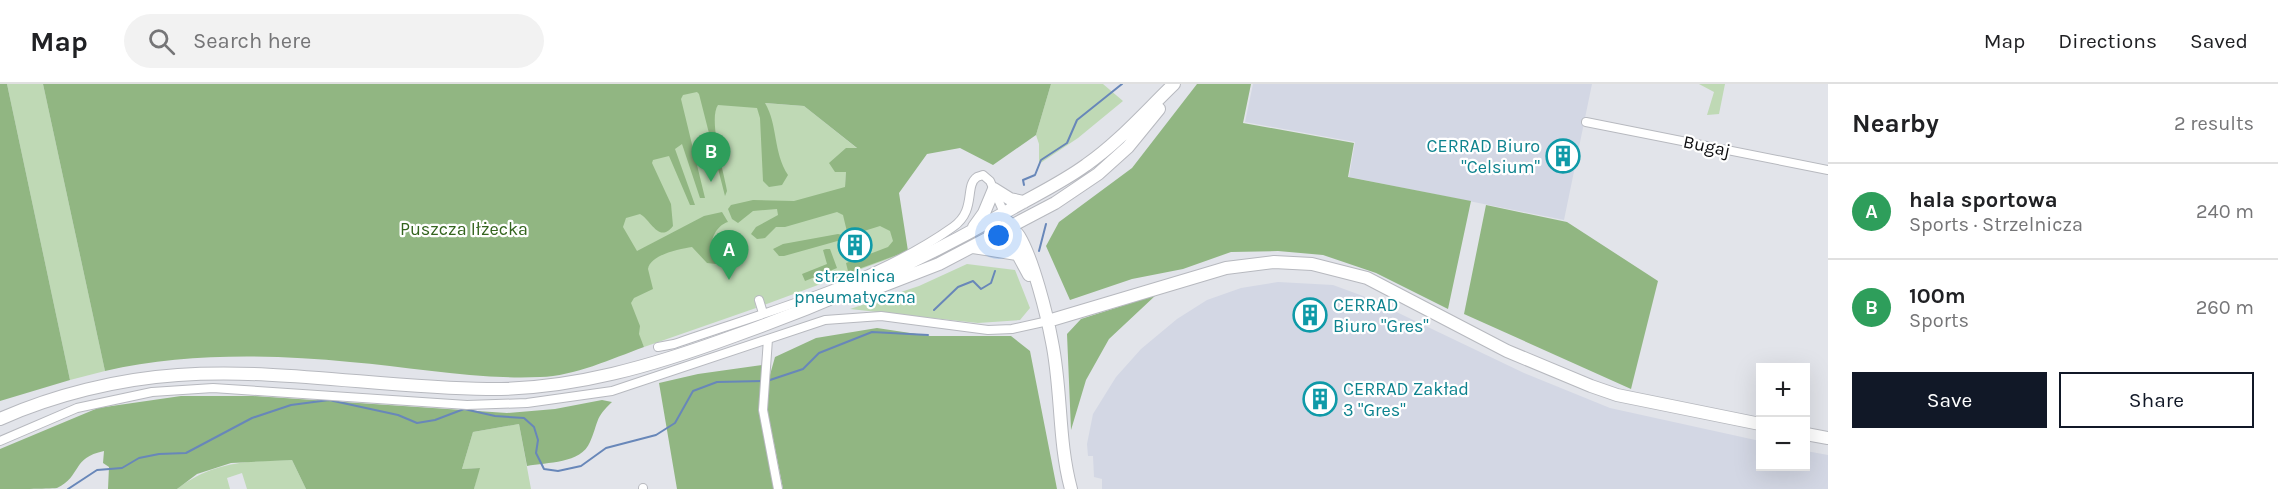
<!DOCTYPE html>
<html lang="en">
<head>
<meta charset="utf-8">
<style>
  :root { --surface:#fff; --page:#f2f2f2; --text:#202124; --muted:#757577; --line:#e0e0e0; --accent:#111827 }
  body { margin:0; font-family:Karla,sans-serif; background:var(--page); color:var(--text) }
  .controls { position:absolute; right:18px; bottom:18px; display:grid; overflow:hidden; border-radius:0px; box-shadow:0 6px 24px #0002 }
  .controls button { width:54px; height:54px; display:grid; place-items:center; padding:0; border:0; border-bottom:2px solid var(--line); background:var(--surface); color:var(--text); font:30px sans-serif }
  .you { position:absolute; left:999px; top:152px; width:21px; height:21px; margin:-15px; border:4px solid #fff; border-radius:50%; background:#1a73e8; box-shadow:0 0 0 9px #1a73e833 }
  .badge { display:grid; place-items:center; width:39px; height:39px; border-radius:50%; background:var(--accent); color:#fff; font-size:20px; font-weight:700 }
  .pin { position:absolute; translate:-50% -50px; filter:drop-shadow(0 2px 3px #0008) }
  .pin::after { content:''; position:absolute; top:32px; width:21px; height:18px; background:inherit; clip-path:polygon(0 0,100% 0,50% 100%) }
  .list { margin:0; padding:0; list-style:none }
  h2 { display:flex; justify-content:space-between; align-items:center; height:78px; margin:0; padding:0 24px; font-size:26px }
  h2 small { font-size:20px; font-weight:400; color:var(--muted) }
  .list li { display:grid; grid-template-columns:39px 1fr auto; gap:18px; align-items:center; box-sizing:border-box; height:96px; padding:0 24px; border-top:2px solid var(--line) }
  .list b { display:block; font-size:22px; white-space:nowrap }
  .list p { margin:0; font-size:20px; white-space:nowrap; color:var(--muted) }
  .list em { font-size:20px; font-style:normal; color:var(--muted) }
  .actions { display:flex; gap:12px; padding:18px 24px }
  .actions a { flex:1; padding:14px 0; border:2px solid var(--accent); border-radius:0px; text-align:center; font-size:21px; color:var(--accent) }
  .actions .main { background:var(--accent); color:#fff }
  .icon { flex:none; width:33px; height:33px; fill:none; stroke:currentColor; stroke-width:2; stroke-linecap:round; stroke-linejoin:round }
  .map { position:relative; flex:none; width:1828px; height:405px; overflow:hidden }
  header { display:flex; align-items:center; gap:36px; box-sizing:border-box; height:84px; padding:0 30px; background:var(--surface); border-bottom:2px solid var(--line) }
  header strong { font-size:28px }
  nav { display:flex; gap:33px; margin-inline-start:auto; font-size:21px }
  .search { width:420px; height:54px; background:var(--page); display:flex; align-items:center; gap:15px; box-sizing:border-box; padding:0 21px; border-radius:33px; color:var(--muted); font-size:22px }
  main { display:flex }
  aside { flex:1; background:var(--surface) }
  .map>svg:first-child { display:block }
</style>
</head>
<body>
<header>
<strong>Map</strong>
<div class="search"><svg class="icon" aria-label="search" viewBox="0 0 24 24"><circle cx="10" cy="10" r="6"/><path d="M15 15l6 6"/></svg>Search here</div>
<nav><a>Map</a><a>Directions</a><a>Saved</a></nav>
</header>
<main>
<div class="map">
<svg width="1828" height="405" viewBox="0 0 1828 405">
  <rect width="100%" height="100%" fill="#e2e4ea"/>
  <path fill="#d3d7e4" d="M1253,0H1592L1564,136L1349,93L1355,58L1245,38Z
    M1278,198L1333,201L1363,212L1524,289L1610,324L1760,357V382H1806V367L1828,371V405H1102V395L1094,393L1093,372H1088L1087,360L1093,330L1116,293L1141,265L1177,235L1207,216L1241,204Z"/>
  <path fill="#bfd9b5" d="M7,0H43L105,287L70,296Z
    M680,0L764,19L804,22L858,65L846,88L845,112L898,110L907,168L764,221L761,215L755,218L756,224L644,263L628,227L616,181L624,76Z
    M1051,0H1103L1123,17L1078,54L1039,80V60L1036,51Z
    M1699,0H1725L1719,30L1707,31L1714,8Z
    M967,180L1015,186L1030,224L1020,236L978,239L850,225L919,202Z
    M519,340L531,405H474L479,384L462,385L473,348Z
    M292,376L306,405H247L242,389L227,394L230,405H177C214,377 248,377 292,376Z"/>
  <path fill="#91b682" d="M0,0H7L70,296L0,317Z
    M43,0H1051L1036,51L993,81L960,64L927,70L899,109L908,167L853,187H848L846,179L888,163L893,157L890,147L880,142L848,152L843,131L837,128L785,143H776L765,154L757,155L751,150L756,143L778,131L777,125L753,127L738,139L732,135L728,125L731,121L753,116L794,117L845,103L846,88H835L829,79L846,64H857L804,22L765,19C778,41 773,68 788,91L782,101L769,103L763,97L760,34L757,24L718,21C708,35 724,89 727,107L725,112L699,10L697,8L683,11L681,15L705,114H700L682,60L675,65L695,121H690L669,72L653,76L652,79L671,120L673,142C659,160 651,136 640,130L626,134L623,143L637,167L704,132L722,128L728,138C716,141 708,159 712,171C713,174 715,177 716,180L707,179L692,163C679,165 650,171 648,185L653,205L634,214L631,219L640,242L639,250L644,263C611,275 575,292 540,293C476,296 413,283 350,278C269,270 184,269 105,287Z
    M1197,0H1251L1243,39L1354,59L1348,93L1471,117L1448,225L1376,189L1323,171L1278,167L1231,168L1183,185L1132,195L1070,216L1046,162L1059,138L1132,84Z
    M1486,121L1567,138L1658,197L1631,305L1464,230Z
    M838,150L842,151L841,156L784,172H779L773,165L783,160Z
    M826,165H830L837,184L805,197L802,190L827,180L823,166Z
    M1156,211L1109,255L1086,296L1071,346L1067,250L1081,235Z
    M877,244L930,252H1011L1030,267L1057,405H783L767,324L766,305L775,273L816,254Z
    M762,281L775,405H677L659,299L698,290Z
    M181,312H253L507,329L555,325L602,316L612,318C594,335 599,338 590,358C581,380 547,378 527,382L519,340L473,348L462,385L480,384L474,405H306L292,376L231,379L197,390L177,405H108L109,383L103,379L104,367C71,374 82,392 57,404C47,405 13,405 0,405V365L98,324Z"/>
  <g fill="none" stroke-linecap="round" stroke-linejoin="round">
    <path stroke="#6887b9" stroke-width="2" d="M1024,101L1023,96L1035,91L1041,76L1067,59L1077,36L1122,0
      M1039,167L1046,140
      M934,226L958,203L973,197L981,205L991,199L995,187
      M770,296L803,285L819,269L872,248L928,251
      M68,405L97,386L122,384L139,374L159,370L186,369L252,334L291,321L329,316L398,331L417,339L435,336L464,325L495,332L524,334L534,343L538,356L536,369L544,385L558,387L581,382L606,364L656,351L675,339L693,307L717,298L763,297"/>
    <g stroke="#b7b9bf" stroke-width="10">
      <path id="street" d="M1586,38L1828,86
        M759,216L763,229
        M768,255L763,326L778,405
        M658,263L674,260C765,228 873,200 953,143C977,126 964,102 977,93L983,91L990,97L1004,129
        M0,357L77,324L152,308L213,304L467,321L527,319L612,307L825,236L881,232L988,246L1012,245L1048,237
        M643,404V405"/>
    </g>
    <g stroke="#b7b9bf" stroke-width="14">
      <path id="secondary" d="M1008,138C1010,145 1016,147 1019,152C1033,175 1047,231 1052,258C1062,307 1058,357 1071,405
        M974,143L984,129L994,105L1010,115L1024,118
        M1010,143L1009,154L1029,191
        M973,163L1017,170
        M859,211L939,180L1055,119L1098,90L1128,63L1159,25
        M1048,237L1226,184L1274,178L1312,180L1367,194L1507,267L1591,302L1617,311L1760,340
        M0,335C54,311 118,295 178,291C281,284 384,304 487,305C572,306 655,281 734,252C828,219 917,179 1004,129C1031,113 1060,100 1086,81C1119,58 1145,28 1174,0
        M1806,350L1828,354"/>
    </g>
    <use href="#street" stroke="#fff" stroke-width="8"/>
    <use href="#secondary" stroke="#fff" stroke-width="12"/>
  </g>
  <defs>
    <g id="building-ring" transform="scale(1.725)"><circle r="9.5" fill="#fff" stroke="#0f9aa8" stroke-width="1.5"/><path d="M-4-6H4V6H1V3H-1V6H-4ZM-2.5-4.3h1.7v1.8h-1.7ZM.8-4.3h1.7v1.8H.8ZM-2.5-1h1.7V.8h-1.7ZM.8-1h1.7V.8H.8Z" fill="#0f9aa8"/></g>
  </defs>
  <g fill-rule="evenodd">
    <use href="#building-ring" x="1563" y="72"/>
    <use href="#building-ring" x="855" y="161"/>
    <use href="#building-ring" x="1310" y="231"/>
    <use href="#building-ring" x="1320" y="315"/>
  </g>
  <g text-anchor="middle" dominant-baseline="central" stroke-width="4.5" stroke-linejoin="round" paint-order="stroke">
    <g font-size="18" fill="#0d838f" stroke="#fff" text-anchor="start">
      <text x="1540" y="62" text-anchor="end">CERRAD Biuro<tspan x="1540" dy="21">"Celsium"</tspan></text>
      <text x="855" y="192" text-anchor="middle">strzelnica<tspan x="855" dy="21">pneumatyczna</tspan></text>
      <text x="1333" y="221">CERRAD<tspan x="1333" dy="21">Biuro "Gres"</tspan></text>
      <text x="1343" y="305">CERRAD Zakład<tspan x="1343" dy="21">3 "Gres"</tspan></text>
    </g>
    <g font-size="18" fill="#0d0d0f" stroke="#fff">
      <text transform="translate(1707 62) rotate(12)">Bugaj</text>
    </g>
    <g font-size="18" fill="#34641e" stroke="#fff">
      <text x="464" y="145">Puszcza Iłżecka</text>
    </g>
  </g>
</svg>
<div class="controls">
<button>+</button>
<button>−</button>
</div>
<div class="you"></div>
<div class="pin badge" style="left:729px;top:196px;background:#2e9e5b">A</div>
<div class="pin badge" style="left:711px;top:98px;background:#2e9e5b">B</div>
</div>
<aside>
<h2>Nearby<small>2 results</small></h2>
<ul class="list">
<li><span class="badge" style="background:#2e9e5b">A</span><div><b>hala sportowa</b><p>Sports · Strzelnicza</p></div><em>240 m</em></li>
<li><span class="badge" style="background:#2e9e5b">B</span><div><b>100m</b><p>Sports</p></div><em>260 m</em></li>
</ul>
<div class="actions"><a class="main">Save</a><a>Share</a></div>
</aside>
</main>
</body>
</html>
